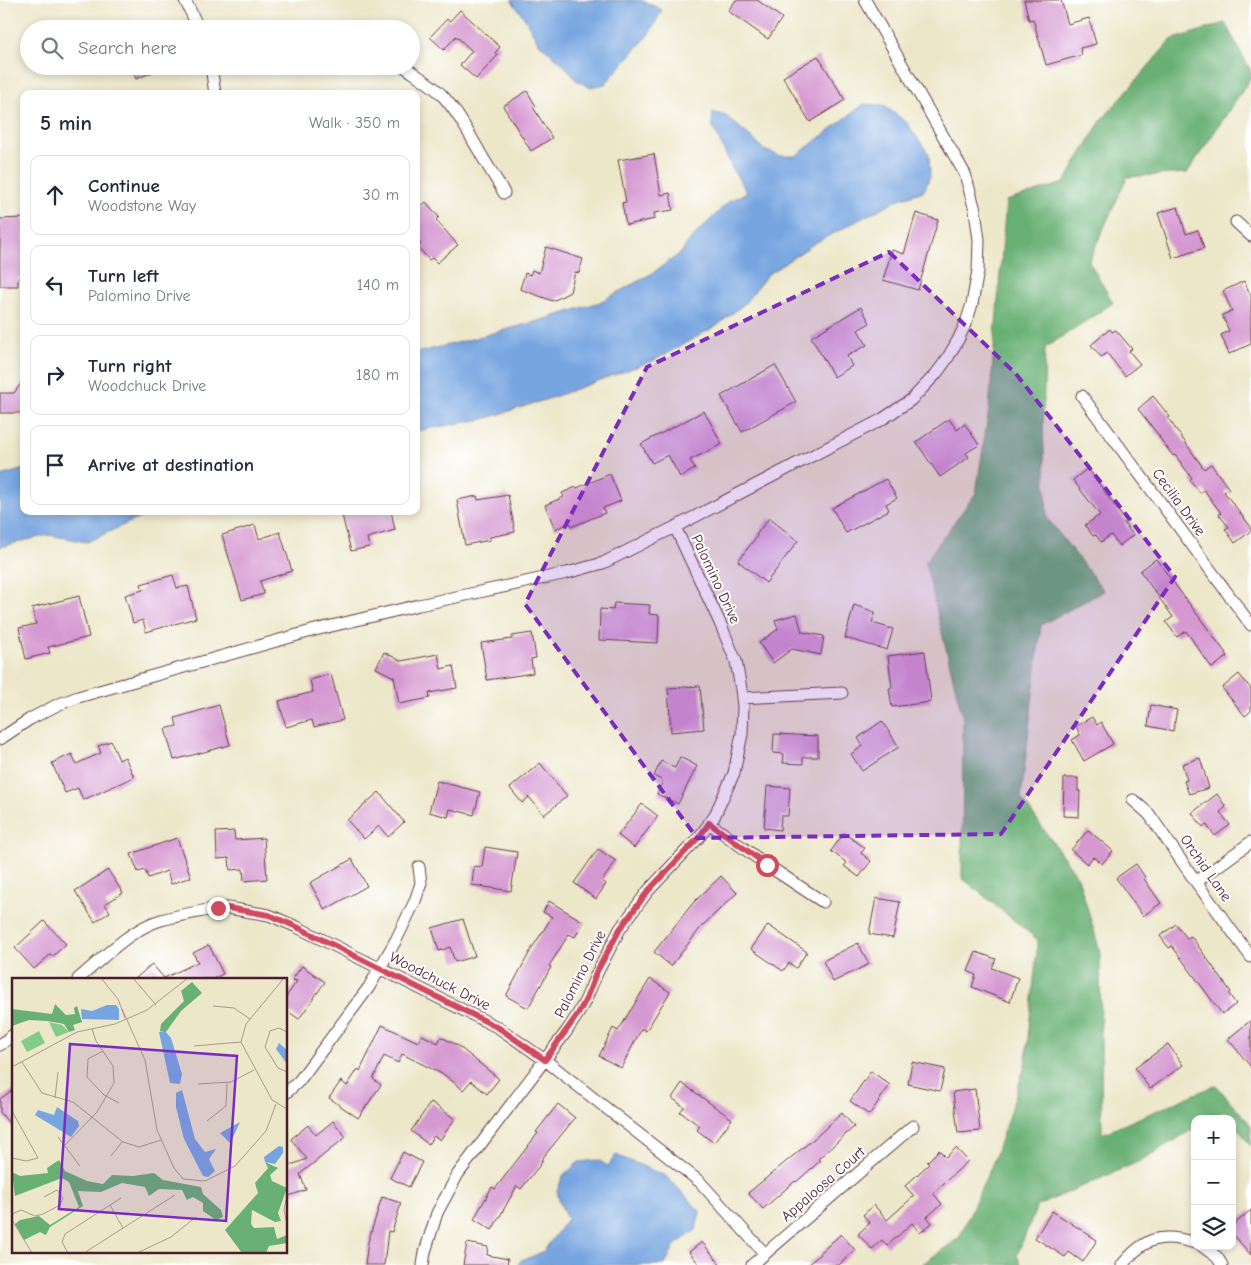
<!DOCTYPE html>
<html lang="en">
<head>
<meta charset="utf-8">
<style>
  :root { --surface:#fff; --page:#f6f6f7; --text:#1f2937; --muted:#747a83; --line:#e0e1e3 }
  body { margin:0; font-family:"Comic Neue",sans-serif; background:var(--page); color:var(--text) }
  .controls { position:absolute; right:15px; bottom:15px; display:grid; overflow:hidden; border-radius:10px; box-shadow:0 2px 8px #0003 }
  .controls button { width:45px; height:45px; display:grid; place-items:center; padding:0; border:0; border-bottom:1px solid var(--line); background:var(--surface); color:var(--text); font:25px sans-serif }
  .stop { position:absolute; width:15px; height:15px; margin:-11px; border:4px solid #d1495b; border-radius:50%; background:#fff }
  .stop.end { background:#d1495b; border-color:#fff; box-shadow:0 1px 5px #0008 }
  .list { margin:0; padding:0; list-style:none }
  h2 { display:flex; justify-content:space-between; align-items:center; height:65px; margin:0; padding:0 20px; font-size:21px }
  h2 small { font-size:16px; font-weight:400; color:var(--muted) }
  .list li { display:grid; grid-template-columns:32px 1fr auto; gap:15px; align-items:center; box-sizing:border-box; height:80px; margin:0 10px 10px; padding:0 10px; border:1px solid var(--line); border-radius:10px }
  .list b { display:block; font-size:19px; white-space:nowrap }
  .list p { margin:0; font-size:16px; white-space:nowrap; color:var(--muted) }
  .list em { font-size:16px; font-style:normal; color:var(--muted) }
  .icon { flex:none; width:28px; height:28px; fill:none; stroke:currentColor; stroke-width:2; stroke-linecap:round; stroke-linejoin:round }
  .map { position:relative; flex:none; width:1251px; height:1265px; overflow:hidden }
  .search { position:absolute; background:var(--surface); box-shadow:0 2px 8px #0003; left:20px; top:20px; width:400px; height:55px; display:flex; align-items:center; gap:12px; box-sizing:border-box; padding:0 18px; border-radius:28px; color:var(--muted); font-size:19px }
  .panel { position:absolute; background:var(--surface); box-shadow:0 2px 8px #0003; left:20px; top:90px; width:400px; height:425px; border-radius:10px }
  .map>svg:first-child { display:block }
</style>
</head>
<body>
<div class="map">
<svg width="1251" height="1265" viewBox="0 0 1251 1265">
  <rect width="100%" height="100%" fill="#fff"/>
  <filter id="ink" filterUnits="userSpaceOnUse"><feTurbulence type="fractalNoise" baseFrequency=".02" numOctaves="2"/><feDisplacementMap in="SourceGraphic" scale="10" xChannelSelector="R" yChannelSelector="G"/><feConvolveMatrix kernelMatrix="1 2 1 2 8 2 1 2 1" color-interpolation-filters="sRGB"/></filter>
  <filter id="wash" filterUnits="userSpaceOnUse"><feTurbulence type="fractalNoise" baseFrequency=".0096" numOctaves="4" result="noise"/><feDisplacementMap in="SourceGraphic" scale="20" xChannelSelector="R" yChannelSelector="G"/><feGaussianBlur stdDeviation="1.12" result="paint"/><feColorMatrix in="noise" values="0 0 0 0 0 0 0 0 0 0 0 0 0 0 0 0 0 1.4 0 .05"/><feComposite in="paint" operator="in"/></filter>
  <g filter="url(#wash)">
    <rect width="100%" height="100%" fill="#ede7ca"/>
    <path fill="#69b075" stroke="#5a6850" d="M1225,23L1251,71V78L1187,173L1127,177L1089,261L1113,303L1045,348L1043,427L1047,518L1104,591L1041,625L1021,798L1078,877L1100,951L1102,1134L1216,1085L1251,1125V1146L1225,1110L1211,1119H1195V1128L1140,1161L1037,1206L1017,1255L1021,1265H921L959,1238L994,1160L1025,1066L1038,940L962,878L963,719L925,562L976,493L989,409L1006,201L1064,183L1100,122L1171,40Z"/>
    <path fill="#77a5e0" stroke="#606286" d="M511,0H641L662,10L649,34L605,84L589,87L576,80L566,67L538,42L524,17Z
      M864,104L883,105L906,122L929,154L930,176L924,191L899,199L815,243L767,275L745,303L718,325L655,360L551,398L484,419L416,431V353L468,340L549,318L600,302L651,274L681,253L688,242L729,201L747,192L734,172L712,125L713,112L726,116L752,138L764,150L780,156H796Z
      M24,469V511H154L87,542L49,535L27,540L0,547V476Z
      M616,1155L666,1176L700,1211L696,1230L674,1246L665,1265H518L521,1260L531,1257L544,1251L567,1219L560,1203L557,1191L563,1176L579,1162L598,1160L608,1166Z"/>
    <g id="blocks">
      <path fill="#d599d1" d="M736,0H757L782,18L768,39L728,11Z
        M1024,0H1061L1068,24L1089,18L1096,44L1080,48L1082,55L1046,65L1033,19L1029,20Z
        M460,10L500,47L495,53L498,55L476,79L460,65L472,51L456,36L444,50L430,37L447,19L450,21Z
        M818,56L845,100L810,122L783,77Z
        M130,66H167L136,79Z
        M527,91L536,106L533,107L552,138L531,151L503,106Z
        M654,154L661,195L670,193L673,210L654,213L655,219L626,225L622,203L626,202L618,160Z
        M426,202L439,217L436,220L458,245L437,263L432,258L429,260L418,247L421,244L416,238V211Z
        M1178,207L1186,234L1198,230L1204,248L1173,258L1158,213Z
        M916,213L938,220L918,290L883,280L892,250L904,254Z
        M24,218V278H18V286H0V219Z
        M546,247L583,259L579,273L575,272L570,292L553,301L520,289L525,273L530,275L532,270L539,273Z
        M1244,281L1251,296V344L1229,354L1221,335L1229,331L1222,315L1232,311L1223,291Z
        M861,307L870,323L858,330L867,345L847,356L852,366L834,377L811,337Z
        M1110,329L1112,332L1116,330L1132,349L1129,351L1140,364L1125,376L1107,353L1101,357L1091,345Z
        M775,365L796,402L742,432L721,396Z
        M24,380V413H0V393H14Z
        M1153,396L1170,417L1168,418L1204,469L1211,464L1229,489L1224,492L1251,527V531L1235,543L1225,529L1229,527L1219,515L1221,513L1204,490L1200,493L1190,480L1192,478L1175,455L1173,456L1159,437H1160L1138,409Z
        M704,411L722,444L690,460L695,469L680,477L668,455L652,463L641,444Z
        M949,419L957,430L965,424L979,445L966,453L969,457L940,477L916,442Z
        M1088,468L1126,522L1124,523L1133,535L1119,546L1111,535L1101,542L1096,535L1093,536L1085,525L1100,515L1073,480Z
        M610,474L621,501L603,508L605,513L571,527V523L555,529L545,505L564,497L562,493L576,487L577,488Z
        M886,479L897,498L886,504L889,510L846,533L832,508Z
        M508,495L515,532L490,537V540L465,545L457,500L477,496L478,500Z
        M341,511H391L395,530L367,538L369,547L351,551Z
        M769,518L798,541L766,583L738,561L757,536L756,535Z
        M255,525L259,539L280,532L292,571L260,581L264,594L242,600L222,535Z
        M1156,559L1228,656L1212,668L1186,631L1177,637L1166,622L1173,617L1140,571Z
        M173,575L177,588L188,586L196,618L146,632L143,620L133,623L125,595L143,590L141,584Z
        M79,596L89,637L48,647L50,653L26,659L19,628L36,624L32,608Z
        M614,603L650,605L649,614L659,615L658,643L599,640L600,609L613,610Z
        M854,605L875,612L872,623L893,629L887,650L845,638Z
        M797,614L802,632L824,636L821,655L792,649L773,663L759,643L778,629L775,620Z
        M532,633L536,658L531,659L533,673L487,680L481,643L512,639V636Z
        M925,651L931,702L892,707L889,688H892L888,656Z
        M384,652L401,661L438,654L441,669L453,666L457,688L429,693L430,698L399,704L394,677L376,668Z
        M331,674L343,720L314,727L312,720L286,727L279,701L313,692L310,680Z
        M1239,674L1251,689V711L1245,716L1222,688Z
        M700,686L704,729L671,732L668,688Z
        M219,705L230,745L174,760L165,729L177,726L175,718Z
        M1151,705L1177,710L1173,731L1148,726Z
        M1092,717L1097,725L1101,722L1113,744L1084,761L1072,740L1080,735L1076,726Z
        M882,721L899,747L862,771L851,754L863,746L858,738Z
        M774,734L818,736V757H803V764L783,763L784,754L773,753Z
        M111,741L119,760L125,757L134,777L83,800L78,788L65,793L52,763L72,754L76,764L101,753L98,746Z
        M680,757L697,766L678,804L657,794L663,781L654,776L661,761L675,768Z
        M1200,758L1209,788L1189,794L1184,781L1187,780L1182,764Z
        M540,763L567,796L544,815L529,797L522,803L510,788Z
        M1064,778H1078V791H1080L1079,817L1063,816Z
        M437,781L480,792L474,815L450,809L448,817L429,812Z
        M767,786L790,788L788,816H781L780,830L764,828Z
        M379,792L404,822L388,837L379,826L364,839L347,820Z
        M1217,794L1226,807L1220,812L1230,825L1215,836L1206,824L1203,827L1192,813Z
        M642,804L658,816L634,848L618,835Z
        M1088,830L1113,851L1102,864L1093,857L1087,864L1071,850Z
        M234,831L235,840L264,838L267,879L244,881L243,869L230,870L229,858L217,859L216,832Z
        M844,833L865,848L861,853L871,861L859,877L844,866L847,863L831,851Z
        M177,838L191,877L171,884L167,871L148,878L145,870L138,872L131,854Z
        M485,847L517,852L511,891L472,885L474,866L482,867Z
        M598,849L616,861L602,881L606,884L596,899L574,883Z
        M352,859L367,886L325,910L310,883Z
        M1136,864L1145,877L1144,879L1161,903L1143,916L1116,878Z
        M108,870L123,893L105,904L110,912L95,922L75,891Z
        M721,876L737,893L702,926L671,966L654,952L693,903Z
        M876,898L900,902L893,938L869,934Z
        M549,901L584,922L575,937L569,934L549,966L551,967L528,1008L506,996L532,948L552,917L543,912Z
        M463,919L475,956L455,962L450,947L439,951L432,928Z
        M44,921L66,944L52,957L51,954L34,969L15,948Z
        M1176,924L1187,938L1191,936L1231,992L1229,994L1236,1004L1222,1014L1172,946L1169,948L1160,936Z
        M768,925L807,952L796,968L789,963L783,971L751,949Z
        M858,943L869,964L833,982L823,961Z
        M209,945L223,974L213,979H135L152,964L164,978L198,962L193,953Z
        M976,952L996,959L992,968L1018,978L1010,1002L972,987L976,975L968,971Z
        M302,966L325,982L299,1019L286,1010V997L297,981L292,980Z
        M650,979L670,992L646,1031L642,1028L621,1068L599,1056L613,1028L618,1031Z
        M1251,1020V1067L1228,1039Z
        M382,1025L418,1042L422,1035L438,1043L441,1037L457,1045L499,1079L487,1094L471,1081L463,1090L446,1076L402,1054L398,1063L384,1056L373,1079L381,1085L358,1118L329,1098L341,1081L347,1086L358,1069L360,1071Z
        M1168,1044L1183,1065L1150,1089L1135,1068Z
        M912,1062L945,1069L940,1091L908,1084Z
        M871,1071L890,1085L869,1115L850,1101Z
        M682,1083L732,1119L714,1143L697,1130L700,1126L680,1112L684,1107L672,1098Z
        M14,1089V1130L0,1112V1099Z
        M975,1089L980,1131L958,1133L953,1092Z
        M431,1102L455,1119L440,1140L434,1136L428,1144L411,1131Z
        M558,1104L575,1118L541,1160L543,1161L521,1189L517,1186L492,1230L474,1219L492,1187L495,1189L538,1133L536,1132Z
        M842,1113L854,1127L818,1159L820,1161L796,1182L795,1181L763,1209L748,1193L816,1137Z
        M333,1121L346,1137L300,1174L306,1190L286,1197V1167L307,1159L291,1139L308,1125L316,1135Z
        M956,1148L968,1161L933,1193L942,1204L927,1217L932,1223L920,1233L912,1223L887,1246L882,1240L872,1249L858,1234L870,1223L863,1215L874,1205L887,1220L914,1196L905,1186L929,1164L927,1162L939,1150L946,1157Z
        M403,1152L422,1162L409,1187L390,1178Z
        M382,1197L401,1203L392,1232L388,1231L384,1265H365L368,1242Z
        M1251,1210V1255L1232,1233V1226Z
        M1052,1211L1097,1240L1083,1262L1069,1252L1065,1257L1035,1238Z
        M841,1234L855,1250L839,1265H807L821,1254L820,1253Z
        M702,1242L721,1265H700L689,1252Z
        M467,1243L488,1247L487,1255L508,1259L507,1265H463Z"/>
    </g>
  </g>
  <g filter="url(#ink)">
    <use href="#blocks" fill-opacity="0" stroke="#623d43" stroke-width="1"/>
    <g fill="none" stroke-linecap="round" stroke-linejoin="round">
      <g stroke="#623d43" stroke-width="13">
        <path id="street" d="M185,0L199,29
          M211,66L215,94
          M403,66C416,75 430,83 441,94C456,110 467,130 478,149C486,164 496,178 504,193
          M1236,222L1251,236
          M1082,396L1251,625
          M742,698L842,693
          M0,739L30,719L57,705L78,697L315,630L419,605L567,573L603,563L675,527L881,420L911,400L936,374L947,359L958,340L966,323L972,304L978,271L979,240L975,210L965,174L865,0
          M1133,800L1149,814L1196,882L1251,957
          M709,823L767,865L823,902
          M1196,882L1251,842
          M78,979C102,959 130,929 161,920C179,915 199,912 218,908H228L269,915L297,927L499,1028L545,1060L700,1182L765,1254
          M0,1045L14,1034
          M286,1093L299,1081L369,987L396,940L415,901L421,883L419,867
          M1202,1246L1217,1257L1222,1265
          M423,1265L425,1252L437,1213L458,1174L566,1032L578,1014L586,999L597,973L620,929L648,891L700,836L714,817L734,773L742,734L743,706L741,689L736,661L720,623L675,527
          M752,1265L913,1126
          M1122,1265C1144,1238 1161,1232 1195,1243"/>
      </g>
      <use href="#street" stroke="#fff" stroke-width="11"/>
    </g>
  </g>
  <g fill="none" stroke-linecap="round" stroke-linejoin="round" filter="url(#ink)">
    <path stroke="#d1495b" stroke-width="6" d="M218,908H228L269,915L297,927L499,1028L545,1060L578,1014L586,999L596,973L620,929L648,891L700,836L709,823L767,865"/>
  </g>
  <path fill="#7b2cbf" fill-opacity="0.2" stroke="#7b2cbf" stroke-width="4" stroke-dasharray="10 6" stroke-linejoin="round" d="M889,252L1016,374L1175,577L1001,834L697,838L525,604L647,367Z"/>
  <g text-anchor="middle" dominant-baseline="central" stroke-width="4" stroke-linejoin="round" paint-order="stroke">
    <g font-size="15" fill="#4a1f2b" stroke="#fff">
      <text transform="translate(1179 502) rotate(54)">Cecilia Drive</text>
      <text transform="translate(716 579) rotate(65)">Palomino Drive</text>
      <text transform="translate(1206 868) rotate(55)">Orchid Lane</text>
      <text transform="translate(580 974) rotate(-63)">Palomino Drive</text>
      <text transform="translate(440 981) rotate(27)">Woodchuck Drive</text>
      <text transform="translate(823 1184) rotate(-41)">Appaloosa Court</text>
    </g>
  </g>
  <g transform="translate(12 978)">
    <rect width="275" height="275" fill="#ede7ca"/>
    <path d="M37,44L50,47L57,54L44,59ZM27,53L33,65L15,74L9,63Z" fill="#82cc89"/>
    <path d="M180,4L190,15L169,33L154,54L148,53L149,46L172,23L169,13ZM43,26L54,37L63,36L62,30L65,28L70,44L61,47L63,52L57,54L52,46L35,43L17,42L0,48V31L40,36ZM47,182L53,193L75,203L91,206L100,197L121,198L142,195L151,202L189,209L191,216L209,232L211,239L204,242L191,233V225L181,219L175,222L170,212L147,211L137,218L133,209L110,205L89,214L66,213L71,228L38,249L34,257L28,254L12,262L3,246L8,242L27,238L38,247L67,229L57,204L50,200L3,218L0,194L8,198L36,195L35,190ZM253,184L266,190L258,197L260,203L275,210L266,235L269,243L263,244L240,232L239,246L242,250L262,249L265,261L275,257V265L257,268L254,275H230L213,252L246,215L243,205L256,190Z" fill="#69b075"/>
    <path d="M95,27H104L107,31V42L70,41L69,31L80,33ZM153,53L159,60L170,96L168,106L158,105L147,54ZM267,65L275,72V86L264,71ZM170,112L183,161L193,174L204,171L197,181L203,193L196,199L191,198L172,161L164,129V115ZM45,129L66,143L67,148L59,159L23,137L26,132L42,137ZM228,144L223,155L218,165L208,155ZM267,168L271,169V175L263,186L253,184L252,179Z" fill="#77a5e0"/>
    <path fill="none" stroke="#ac978a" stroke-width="1" d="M89,0L106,21L113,40M121,0L144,27M272,0L234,46L229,64L260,122L275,131M201,28L222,30L238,41M110,31L133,82L145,152L162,190L171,201L193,203L223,188L254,153L264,126M275,54L267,50L258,53L253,69L266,90L275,94M182,68L229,64M91,73L76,81L75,99L92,117L107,125M10,84L30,115L61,124L111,164L127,169L149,162M0,89L65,54L103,46L135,32L176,0M186,106L219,104L242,92M43,120L46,94M0,133L26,180L14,183L0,180M195,143L214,128L215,105M46,159L68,188M53,167L85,134L102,105L101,88L84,63L80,51M99,178L110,164M275,217L272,232L275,246M98,227L111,250M0,236L9,232L23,238L31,236L48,227L51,220L45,212L32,219M0,242L20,275M56,275L50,264L53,256L109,220M72,275L163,217M125,275L159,259L184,239"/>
    <path fill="#7b2cbf" fill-opacity="0.15" stroke="#7b2cbf" stroke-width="2.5" d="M58,66L225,78L214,243L47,231Z"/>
    <rect width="275" height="275" fill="none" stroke="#4a1f2b" stroke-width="2.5"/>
  </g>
</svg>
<div class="controls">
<button>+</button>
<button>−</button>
<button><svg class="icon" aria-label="layers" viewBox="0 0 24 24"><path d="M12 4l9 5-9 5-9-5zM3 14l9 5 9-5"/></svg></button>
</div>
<div class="stop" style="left:767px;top:865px"></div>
<div class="stop end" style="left:218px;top:908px"></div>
<div class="search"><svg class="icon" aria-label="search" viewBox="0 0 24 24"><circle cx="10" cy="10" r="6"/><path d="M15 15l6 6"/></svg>Search here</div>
<section class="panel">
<h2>5 min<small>Walk · 350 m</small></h2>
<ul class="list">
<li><svg class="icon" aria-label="ahead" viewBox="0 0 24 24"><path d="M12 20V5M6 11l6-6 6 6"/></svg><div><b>Continue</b><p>Woodstone Way</p></div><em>30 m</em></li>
<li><svg class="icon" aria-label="left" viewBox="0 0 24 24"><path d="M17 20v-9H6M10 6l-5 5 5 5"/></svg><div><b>Turn left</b><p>Palomino Drive</p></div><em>140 m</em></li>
<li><svg class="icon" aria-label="right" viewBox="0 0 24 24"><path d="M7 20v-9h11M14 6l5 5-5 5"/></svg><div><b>Turn right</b><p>Woodchuck Drive</p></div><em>180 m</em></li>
<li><svg class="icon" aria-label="arrive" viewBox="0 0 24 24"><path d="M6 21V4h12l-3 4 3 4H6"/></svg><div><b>Arrive at destination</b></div></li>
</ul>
</section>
</div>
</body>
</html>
